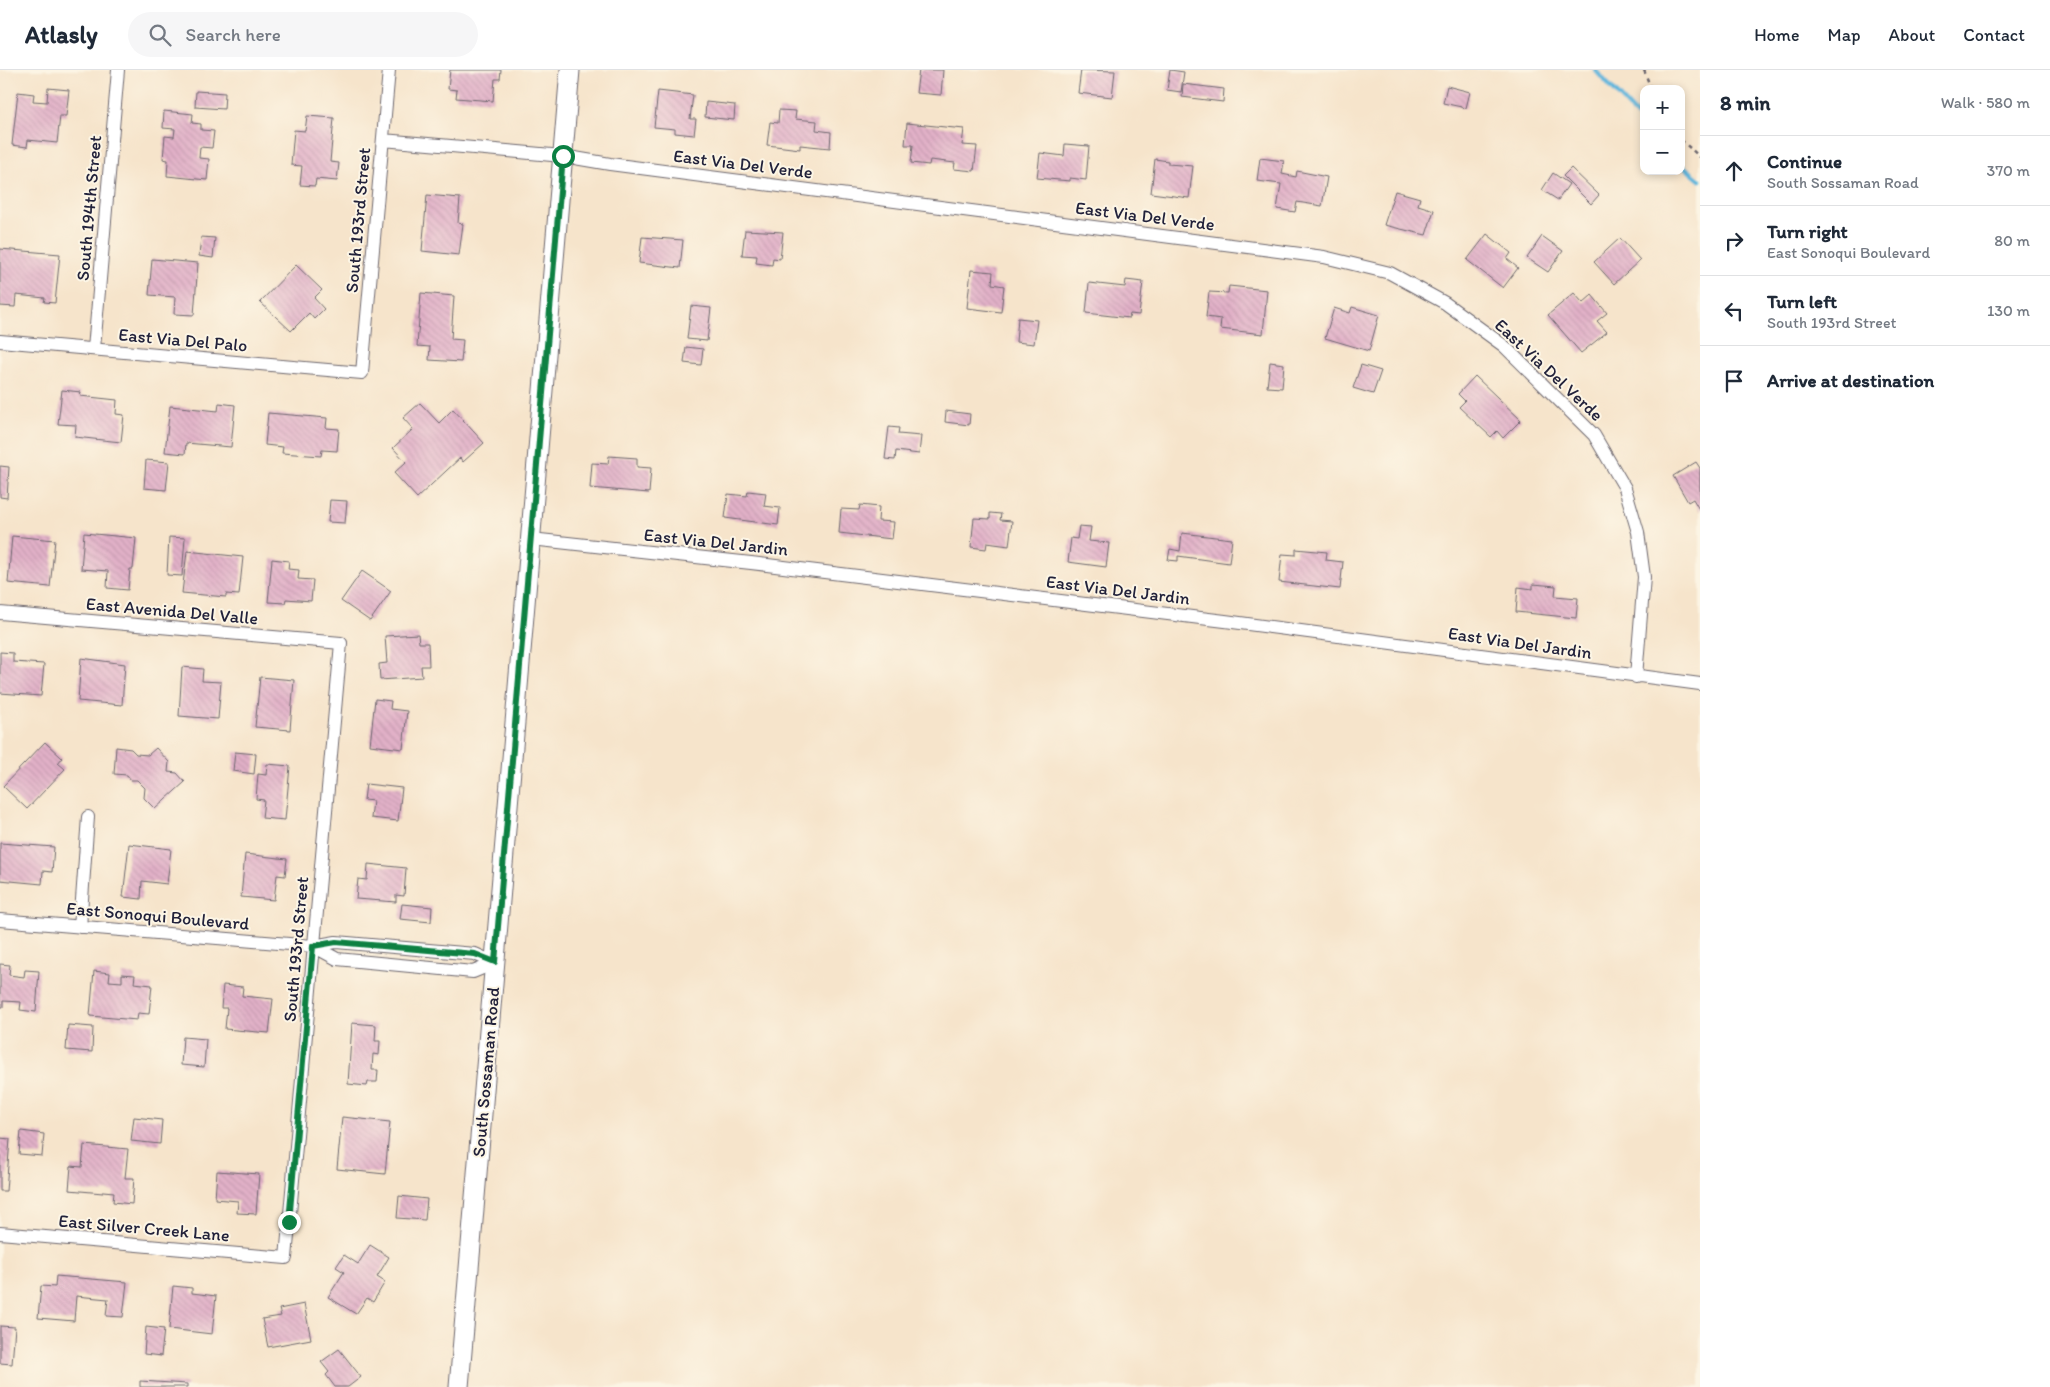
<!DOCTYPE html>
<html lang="en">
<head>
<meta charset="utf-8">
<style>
  :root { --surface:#fff; --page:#f6f6f7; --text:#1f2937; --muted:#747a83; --line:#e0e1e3 }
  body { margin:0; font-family:Itim,sans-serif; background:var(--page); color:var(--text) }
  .controls { position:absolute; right:15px; top:15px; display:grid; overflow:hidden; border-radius:10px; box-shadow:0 2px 8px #0003 }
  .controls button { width:45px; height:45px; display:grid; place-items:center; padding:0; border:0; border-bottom:1px solid var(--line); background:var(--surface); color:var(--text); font:25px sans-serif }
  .stop { position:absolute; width:15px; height:15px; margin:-11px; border:4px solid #0b8043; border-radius:50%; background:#fff }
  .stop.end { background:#0b8043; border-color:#fff; box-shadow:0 1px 5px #0008 }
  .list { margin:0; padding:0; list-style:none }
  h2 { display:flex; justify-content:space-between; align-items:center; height:65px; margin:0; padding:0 20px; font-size:21px }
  h2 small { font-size:16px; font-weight:400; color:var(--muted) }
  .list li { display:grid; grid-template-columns:32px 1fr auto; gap:15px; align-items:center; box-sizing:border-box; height:70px; padding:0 20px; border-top:1px solid var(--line) }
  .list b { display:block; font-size:19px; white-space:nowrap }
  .list p { margin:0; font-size:16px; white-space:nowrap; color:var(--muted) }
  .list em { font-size:16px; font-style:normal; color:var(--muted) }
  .icon { flex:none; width:28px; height:28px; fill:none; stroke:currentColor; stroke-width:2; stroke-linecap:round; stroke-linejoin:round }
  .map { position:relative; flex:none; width:1700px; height:1317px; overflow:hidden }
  header { display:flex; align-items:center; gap:30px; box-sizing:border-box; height:70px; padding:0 25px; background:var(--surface); border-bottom:1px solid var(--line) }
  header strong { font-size:24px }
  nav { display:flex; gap:28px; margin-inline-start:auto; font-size:18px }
  .search { width:350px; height:45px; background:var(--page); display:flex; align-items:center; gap:12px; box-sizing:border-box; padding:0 18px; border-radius:28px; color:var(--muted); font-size:19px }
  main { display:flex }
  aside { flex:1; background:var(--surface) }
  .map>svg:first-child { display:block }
</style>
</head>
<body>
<header>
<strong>Atlasly</strong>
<div class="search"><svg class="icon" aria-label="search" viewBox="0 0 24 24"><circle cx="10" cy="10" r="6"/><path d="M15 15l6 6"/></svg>Search here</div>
<nav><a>Home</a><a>Map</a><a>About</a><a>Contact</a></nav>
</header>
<main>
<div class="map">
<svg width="1700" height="1317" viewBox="0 0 1700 1317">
  <defs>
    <pattern id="building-back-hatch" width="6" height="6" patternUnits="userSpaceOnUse" patternTransform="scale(1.25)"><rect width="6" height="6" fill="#e2b1c8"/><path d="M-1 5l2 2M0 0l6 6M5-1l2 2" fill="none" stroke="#c298ad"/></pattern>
  </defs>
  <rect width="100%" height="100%" fill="#fcf5e5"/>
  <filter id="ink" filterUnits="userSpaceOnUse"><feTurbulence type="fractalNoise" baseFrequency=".02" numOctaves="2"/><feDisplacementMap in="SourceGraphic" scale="10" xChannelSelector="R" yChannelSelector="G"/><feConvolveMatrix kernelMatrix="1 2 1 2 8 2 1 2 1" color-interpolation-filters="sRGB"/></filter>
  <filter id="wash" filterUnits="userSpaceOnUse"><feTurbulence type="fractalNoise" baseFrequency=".0096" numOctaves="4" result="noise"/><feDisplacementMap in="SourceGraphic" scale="20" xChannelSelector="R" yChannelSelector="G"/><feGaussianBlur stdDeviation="1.12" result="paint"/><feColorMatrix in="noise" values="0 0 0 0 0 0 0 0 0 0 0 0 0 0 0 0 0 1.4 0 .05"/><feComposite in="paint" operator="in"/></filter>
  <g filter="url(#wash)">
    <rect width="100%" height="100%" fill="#f6e4cb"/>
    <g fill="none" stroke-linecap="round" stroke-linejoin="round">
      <path stroke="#5eb5db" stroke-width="4.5" d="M1595,0L1644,53
        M1681,94L1700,110"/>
    </g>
    <g id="blocks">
      <path fill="url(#building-back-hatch)" d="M450,0H501L500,9H495L493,31L456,28L457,20L448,19Z
        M919,0H943L941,25L916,23Z
        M1081,0L1115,1L1112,27L1078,23Z
        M1170,0L1184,2L1181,22L1167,20Z
        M1183,14L1224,19L1223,32L1182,27Z
        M1447,16L1470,22L1466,38L1443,33Z
        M48,18L69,20L66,46H60L57,73L28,70L27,77L12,75L18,22L34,24L33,31L47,32Z
        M196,21L225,23L224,39L195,37Z
        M658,21L693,25L690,49H696L694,65L675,63V59L654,57Z
        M706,32L735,35L734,50L705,47Z
        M779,40L796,41L795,49L817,51L816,60L831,62L830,78L800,75V79L767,75L770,52L778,53Z
        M164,41L193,44L192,53L201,54V60L214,61L212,78L200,77L199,88L209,89L207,110L167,106L168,90L163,89L165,66L174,67L175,59L163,58Z
        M307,46L334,48L330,92L339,93L337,111L316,109L315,116L300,115L302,96L291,95L294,60L305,61Z
        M907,53L964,59L962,75L977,76L974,101L954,99L955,93L930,90L929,95L911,93L913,75H905Z
        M1065,74L1089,76L1086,110L1070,108V111L1037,108L1040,83L1064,86Z
        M1260,88L1284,91L1282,104L1296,107L1297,101L1327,107L1322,136L1297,132L1295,142L1277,139L1281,114L1257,111Z
        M1155,89L1168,91V94L1193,96L1189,128L1151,123Z
        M1571,98L1599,125L1591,134L1563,106Z
        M1553,103L1569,114L1558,130L1542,120Z
        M1395,121L1420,128L1418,135L1434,140L1426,165L1384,155Z
        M427,125L460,128L458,153L463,154L459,185L422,181Z
        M745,160L783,162L780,189L773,188L772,195L756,193L757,186L742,185Z
        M1487,164L1511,183L1507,189L1518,198L1503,218L1467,190Z
        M1542,166L1563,181L1548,202L1527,188Z
        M201,167L215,168L213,188L199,186Z
        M642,167L683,170L680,198L639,193Z
        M1620,168L1640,190L1614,214L1594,192Z
        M0,179L60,184L55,233L44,232L45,228L16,225L15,237L0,236Z
        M152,189L198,193L194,245L174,244L175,227L149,225Z
        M296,195L322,220L314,228L324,239L314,249L309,243L291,261L260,232Z
        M971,200L993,202L992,214L1004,216L1001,242L967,238Z
        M1126,210L1143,212L1139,245L1130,244L1129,248L1086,243L1089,213L1125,217Z
        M1229,216L1267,220L1263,264L1220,259L1221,249L1206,247L1209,222L1228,223Z
        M421,223L454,226L451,269L463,270L461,292L429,290L430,277L417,276Z
        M1574,223L1583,233L1592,225L1607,243L1597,251L1607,262L1581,283L1548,245Z
        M691,236L711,238L707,271L687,269Z
        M1352,237L1379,245L1369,281L1325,268L1334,238L1350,243Z
        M1018,248L1037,250L1034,274L1016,272Z
        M686,277L703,279L701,295L684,293Z
        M1270,292L1284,294L1282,318L1267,317Z
        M1361,295L1381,301L1373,324L1353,318Z
        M1475,306L1521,350L1503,368L1497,361L1491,367L1459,337L1465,331L1458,324Z
        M62,320L81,322L80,326L117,330L116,344L124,345L121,372L75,367L76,355L58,354Z
        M219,333L235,335L231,377L186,373L185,384L165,382L170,336L218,341Z
        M420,333L439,353L453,339L484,373L463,392L460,388L417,428L394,403L406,392L393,378L413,359L403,348Z
        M946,341L970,344L969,355L945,352Z
        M268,343L327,348L326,358L339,359L337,381L322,380L321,386L282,383L283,377L265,375Z
        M889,357L899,358L898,364L921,366L919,384L896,381L895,390L885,389Z
        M609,386L637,388V397L651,398L649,423L590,418L592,393L608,394Z
        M146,390L169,392L166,420L144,418Z
        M1696,392L1700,398V441L1693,429L1688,432L1673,406Z
        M0,396L9,397L7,428L0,427Z
        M748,421L766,423L764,436L780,438L778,455L725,448L728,424L747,426Z
        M330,430L347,431L345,453L328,452Z
        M860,435L879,437L878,451L894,452L892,469L839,463L841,439L859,440Z
        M990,443L1001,444L1000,450L1012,451L1009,476L987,473L986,479L971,477L974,448L990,449Z
        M1079,456L1091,457L1089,471L1109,473L1106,497L1068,492L1071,468L1077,469Z
        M84,463L136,468L133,499H130L128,520L107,518L108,501L81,499Z
        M1182,463L1232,469L1229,493L1178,486V491L1168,490L1170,479L1180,481Z
        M12,466L55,470L50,517L8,513Z
        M169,467L185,468L182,506L167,505Z
        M1296,479L1327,482L1326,490L1343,492L1340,519L1279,512L1282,484L1296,485Z
        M187,481L243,487L239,525L226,524V527L182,523Z
        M272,489L289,491L288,499L299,500L298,509L313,510L311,531L286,529L285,533L268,532Z
        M362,501L391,521L370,551L341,531Z
        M1533,514L1556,516L1555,526L1578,528L1576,548L1516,542L1518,517L1533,519Z
        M418,564L419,573H428L429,596H421L422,607L380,610L379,594L387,593L385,566Z
        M0,582L13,583V592L44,594L41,626L0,623Z
        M81,588L125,594L122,635L78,631Z
        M182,597L203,599L202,611L221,612L218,649L179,646Z
        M260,607L294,610L290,660L255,657Z
        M375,629L391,631L390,639L407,641L403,679L370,675Z
        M45,672L62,688L58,693L65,699L27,739L3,716Z
        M116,677L131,679L136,684L148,685L156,678L169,692L168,702L177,703L185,712L155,739L144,728L145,718L137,710H131L127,705L114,704Z
        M235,682L256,684L254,704L233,701Z
        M267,694L290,696L285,750L262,748L264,730L256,729L258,704L266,705Z
        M366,714L402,718L398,751L371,748L373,731L364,730Z
        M0,773L54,777L52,802L43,801L42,814L0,810Z
        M129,774L171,779L167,814L142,811L141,829L123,827Z
        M245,784L287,789L285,806L277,805L274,830L241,827Z
        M368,794L406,798L404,826L396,825V832L356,829L358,809L367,810Z
        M402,834L432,837L431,852L400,849Z
        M0,894L10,895L9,905L24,907L25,900L39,901L36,942L20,940L21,932L3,931V937H0Z
        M94,901L110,903L109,911L122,912V904L135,905L134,913L152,915L149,944L138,943L137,950L90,946Z
        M223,915L243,917L242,926L273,929L269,963L225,959L227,938H221Z
        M352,953L376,955L375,971H380L379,985L373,984L372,1000H378L377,1012H368L367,1016L348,1014Z
        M68,955L93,957L92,982L66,980Z
        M183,967L206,969L204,997L181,995Z
        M134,1047L162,1050L160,1074L131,1071Z
        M342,1047L390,1052L385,1104L337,1099Z
        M21,1061L44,1064L42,1086L19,1084Z
        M0,1068L10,1069L6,1121H0Z
        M84,1075L128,1079L125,1108H134L132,1134L113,1132L114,1122L103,1121V1123L69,1120L71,1096L82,1097Z
        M217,1101L259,1104L256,1144L237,1143L238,1131L215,1129Z
        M399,1126L427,1129L425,1150L397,1148Z
        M370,1175L389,1187L377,1207L385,1212L373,1232L367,1228L356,1244L328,1227L344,1202L336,1197L344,1185L358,1194Z
        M56,1206L127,1212L123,1247L106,1246L108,1229L76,1226L74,1251L38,1248L41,1216L55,1217Z
        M173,1216L192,1218V1223L216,1226L212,1264L169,1259Z
        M304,1234L311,1269L268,1277L262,1249L281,1246L279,1239Z
        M0,1256L15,1257L12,1294L0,1293Z
        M146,1257L164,1259L161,1286L144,1284Z
        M339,1279L361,1307L348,1317H335L326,1305L329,1302L321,1292Z
        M140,1311L187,1314V1317H140Z"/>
    </g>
  </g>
  <g filter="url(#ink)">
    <use href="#blocks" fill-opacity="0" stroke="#6c666d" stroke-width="1"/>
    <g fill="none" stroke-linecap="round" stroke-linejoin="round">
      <g stroke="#6c666d" stroke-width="14">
        <path id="street" d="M383,70L563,86L610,94L1324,187L1390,203L1445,233L1504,276L1594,365L1625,418L1638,462L1644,507L1636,607
          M0,271L362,303L389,0
          M94,279L118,0
          M531,469L751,493L1225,551L1700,614
          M0,543L341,573L286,1188L0,1163
          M0,850L313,876L336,872L475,884L495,893
          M80,857L88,747
          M313,876L337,889L473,902L495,893"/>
      </g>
      <g stroke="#6c666d" stroke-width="21">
        <path id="secondary" d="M459,1317L570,0"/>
      </g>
      <path stroke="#6c666d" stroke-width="2.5" stroke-dasharray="4 4" stroke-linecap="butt" d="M1644,0L1651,19
        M1681,70L1700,87"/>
      <use href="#street" stroke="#fff" stroke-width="12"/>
      <use href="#secondary" stroke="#fff" stroke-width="19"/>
    </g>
  </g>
  <g fill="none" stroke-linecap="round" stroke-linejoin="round" filter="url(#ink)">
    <path stroke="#0b8043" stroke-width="6" d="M289,1152L313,876L336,872L475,884L495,892L563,86"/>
  </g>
  <g text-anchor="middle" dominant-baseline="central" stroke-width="4" stroke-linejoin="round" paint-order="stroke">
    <g font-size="18" fill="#22223b" stroke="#fcf5e5">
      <text transform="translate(743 94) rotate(7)">East Via Del Verde</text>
      <text transform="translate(89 138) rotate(-85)">South 194th Street</text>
      <text transform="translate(1145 146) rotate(7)">East Via Del Verde</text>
      <text transform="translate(358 150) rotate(-85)">South 193rd Street</text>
      <text transform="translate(183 270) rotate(5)">East Via Del Palo</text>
      <text transform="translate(1549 300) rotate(43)">East Via Del Verde</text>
      <text transform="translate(716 472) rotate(6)">East Via Del Jardin</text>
      <text transform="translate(1118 520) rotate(7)">East Via Del Jardin</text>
      <text transform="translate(172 541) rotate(5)">East Avenida Del Valle</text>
      <text transform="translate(1520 573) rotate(8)">East Via Del Jardin</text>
      <text transform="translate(158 846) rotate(5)">East Sonoqui Boulevard</text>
      <text transform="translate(296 879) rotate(-85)">South 193rd Street</text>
      <text transform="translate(486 1002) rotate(-85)">South Sossaman Road</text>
      <text transform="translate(144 1158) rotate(5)">East Silver Creek Lane</text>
    </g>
  </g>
</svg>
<div class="controls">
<button>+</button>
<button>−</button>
</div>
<div class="stop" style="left:563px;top:86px"></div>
<div class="stop end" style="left:289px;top:1152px"></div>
</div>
<aside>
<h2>8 min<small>Walk · 580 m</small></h2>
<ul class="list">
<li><svg class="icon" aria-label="ahead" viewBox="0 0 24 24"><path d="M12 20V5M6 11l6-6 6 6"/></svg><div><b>Continue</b><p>South Sossaman Road</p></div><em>370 m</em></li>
<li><svg class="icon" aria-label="right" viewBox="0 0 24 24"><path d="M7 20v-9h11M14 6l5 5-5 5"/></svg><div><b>Turn right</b><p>East Sonoqui Boulevard</p></div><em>80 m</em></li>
<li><svg class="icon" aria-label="left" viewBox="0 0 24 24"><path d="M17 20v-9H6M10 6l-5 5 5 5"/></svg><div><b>Turn left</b><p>South 193rd Street</p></div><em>130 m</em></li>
<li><svg class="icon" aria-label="arrive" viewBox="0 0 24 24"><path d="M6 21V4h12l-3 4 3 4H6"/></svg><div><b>Arrive at destination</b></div></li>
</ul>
</aside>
</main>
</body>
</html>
